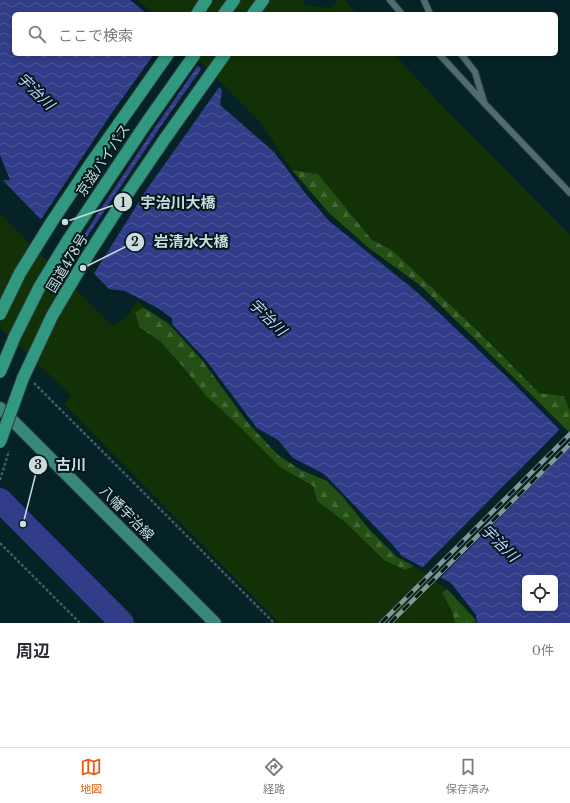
<!DOCTYPE html>
<html lang="ja">
<head>
<meta charset="utf-8">
<style>
  :root { --surface:#fff; --page:#f7f7f7; --text:#2b2b33; --muted:#7c7c81; --line:#e1e1e2; --accent:#ea580c }
  body { margin:0; font-family:"Libre Baskerville","Noto Sans JP",serif; background:var(--page); color:var(--text) }
  .controls { position:absolute; right:12px; bottom:12px; display:grid; overflow:hidden; border-radius:6px; box-shadow:0 2px 6px #0003 }
  .controls button { width:36px; height:36px; display:grid; place-items:center; padding:0; border:0; border-bottom:1px solid var(--line); background:var(--surface); color:var(--text); font:20px sans-serif }
  .list { margin:0; padding:0; list-style:none }
  h2 { display:flex; justify-content:space-between; align-items:center; height:52px; margin:0; padding:0 16px; font-size:17px }
  h2 small { font-size:13px; font-weight:400; color:var(--muted) }
  .icon { flex:none; width:22px; height:22px; fill:none; stroke:currentColor; stroke-width:2; stroke-linecap:round; stroke-linejoin:round }
  .map { position:relative; flex:none; width:570px; height:623px; overflow:hidden }
  .search { position:absolute; background:var(--surface); box-shadow:0 2px 6px #0003; left:12px; right:12px; top:12px; height:44px; display:flex; align-items:center; gap:10px; box-sizing:border-box; padding:0 14px; border-radius:6px; color:var(--muted); font-size:15px }
  .sheet { height:124px; background:var(--surface) }
  nav { display:flex; justify-content:space-around; align-items:center; box-sizing:border-box; height:56px; border-top:1px solid var(--line); background:var(--surface); font-size:11px; color:var(--muted) }
  nav a { display:grid; justify-items:center; gap:2px }
  nav .on { color:var(--accent) }
  .map>svg:first-child { display:block }
</style>
</head>
<body>
<div class="map">
<svg width="570" height="623" viewBox="0 0 570 623">
  <defs>
    <pattern id="forest-firs" width="22" height="20" patternUnits="userSpaceOnUse"><rect width="22" height="20" fill="#244f14"/><path d="M5 1l3.5 6h-7zM16 11l3.5 6h-7z" fill="#436836"/></pattern>
    <pattern id="water-waves" width="16" height="10" patternUnits="userSpaceOnUse"><rect width="16" height="10" fill="#323d89"/><path d="M0 5q4-4 8 0t8 0" fill="none" stroke="#4e5899"/></pattern>
  </defs>
  <rect width="100%" height="100%" fill="#052226"/>
  <path fill="#123107" d="M138,0H302L306,5L330,8L338,0H344L357,14H153Z
    M193,54H394L449,113L570,235V411L564,396L539,393L479,332L392,250L372,240L318,174L292,170L260,122Z
    M0,214L112,326L127,316L138,301L143,307L135,314L140,328L160,341L184,368L205,395L234,421L280,467L313,486L317,501L345,522L362,538L404,570L414,566L447,589L442,593L452,611L455,623H279L64,404L71,395L0,328Z"/>
  <path fill="url(#forest-firs)" d="M292,170L318,174L372,240L392,250L479,332L539,393L564,396L570,411V433L421,286L369,248L329,213Z
    M143,307L169,324L202,360L248,423L278,455L301,470L327,481L342,496L368,528L397,557L414,566L405,570L384,560L345,522L317,501L313,486L280,467L234,421L205,395L184,368L160,341L140,328L135,313Z
    M447,589L475,619V623H455L452,611L442,593Z"/>
  <path fill="url(#water-waves)" fill-rule="evenodd" d="M0,0H130L147,14H14V54H186L222,90L220,105L274,152L305,193L329,221L418,293L507,377L570,440V623H477L476,615L451,583L402,556L392,544L324,474L293,458L278,440L257,428L205,359L172,324V318L156,307L125,291L109,289L15,193L3,180H10L0,155ZM525,578H555V608H525Z"/>
  <path fill="#052226" d="M154,54H189L199,64L151,133L96,216L72,254L40,221L109,117Z
    M202,68L220,86L147,189L93,275L75,257L89,234L161,126Z
    M561,428L570,437V447L439,579L421,569Z"/>
  <g fill="none" stroke-linecap="round" stroke-linejoin="round">
    <path stroke="#323d89" stroke-width="24" d="M0,500L122,623"/>
    <g stroke="#2d393b" stroke-width="8">
      <path id="lane" d="M390,0L402,14
        M424,0L430,14
        M439,54L485,104L570,193
        M461,54L475,72L484,102"/>
    </g>
    <g stroke="#2d393b" stroke-width="14">
      <path id="primary" d="M0,408L215,623"/>
    </g>
    <g stroke="#2d393b" stroke-width="14">
      <path id="highway" d="M197,14L206,0
        M224,14L234,0
        M253,14L263,0
        M0,314L20,273L51,223L89,166L168,54"/>
    </g>
    <path stroke="#435c5f" stroke-width="2.5" stroke-dasharray="3 2" stroke-linecap="butt" d="M34,383L274,623
      M0,543L80,623"/>
    <use href="#lane" stroke="#4f6d71" stroke-width="6"/>
    <use href="#primary" stroke="#3c8779" stroke-width="12"/>
    <use href="#highway" stroke="#30997f" stroke-width="12"/>
    <g stroke="#829799" stroke-width="4.5">
      <path id="rail" d="M381,623L570,434
        M390,623L570,444"/>
    </g>
    <use href="#rail" stroke="#00191c" stroke-width="3" stroke-dasharray="9" stroke-linecap="butt"/>
    <g stroke="#2d393b" stroke-width="14" stroke-linecap="butt">
      <path id="highway-bridge" d="M0,372L15,336L40,286L68,240L147,122L195,54
        M0,442L23,378L52,316L88,255L124,199L164,140L225,54"/>
    </g>
    <path stroke="#435c5f" stroke-width="2.5" stroke-dasharray="3 2" stroke-linecap="butt" d="M0,480L9,451"/>
    <use href="#highway-bridge" stroke="#30997f" stroke-width="12"/>
  </g>
  <g text-anchor="middle" dominant-baseline="central" stroke-width="4" stroke-linejoin="round" paint-order="stroke">
    <g font-size="14" fill="#ccdcde" stroke="#00191c">
      <text transform="translate(103 160) rotate(-56)">京滋バイパス</text>
      <text transform="translate(67 263) rotate(-59)">国道478号</text>
      <text transform="translate(127 513) rotate(45)">八幡宇治線</text>
    </g>
    <g font-size="15" font-style="italic" fill="#c6d2fe" stroke="#00191c">
      <text transform="translate(36 91) rotate(44)">宇治川</text>
      <text transform="translate(268 317) rotate(44)">宇治川</text>
      <text transform="translate(500 543) rotate(44)">宇治川</text>
    </g>
  </g>
  <path fill="none" stroke="#ccdcde" stroke-width="1.5" d="M65 222L123 202M83 268L135 242M23 524L38 465"/>
  <g fill="#ccdcde" stroke="#00191c" stroke-width="1.5">
    <circle cx="65" cy="222" r="4"/>
    <circle cx="83" cy="268" r="4"/>
    <circle cx="23" cy="524" r="4"/>
    <circle cx="123" cy="202" r="10"/>
    <circle cx="135" cy="242" r="10"/>
    <circle cx="38" cy="465" r="10"/>
  </g>
  <g font-size="12" text-anchor="middle" font-weight="bold" fill="#111">
    <text x="123" y="207">1</text>
    <text x="135" y="246">2</text>
    <text x="38" y="469">3</text>
  </g>
  <g font-size="15" text-anchor="middle" font-weight="bold" fill="#ccdcde" stroke="#00191c" stroke-width="4" stroke-linejoin="round" paint-order="stroke">
    <text x="178" y="208">宇治川大橋</text>
    <text x="191" y="247">岩清水大橋</text>
    <text x="71" y="470">古川</text>
  </g>
</svg>
<div class="controls">
<button><svg class="icon" aria-label="locate" viewBox="0 0 24 24"><circle cx="12" cy="12" r="6"/><path d="M12 2v4M12 18v4M2 12h4M18 12h4"/></svg></button>
</div>
<div class="search"><svg class="icon" aria-label="search" viewBox="0 0 24 24"><circle cx="10" cy="10" r="6"/><path d="M15 15l6 6"/></svg>ここで検索</div>
</div>
<section class="sheet">
<h2>周辺<small>0件</small></h2>
<ul class="list">
</ul>
</section>
<nav>
<a class="on"><svg class="icon" aria-label="map" viewBox="0 0 24 24"><path d="M3 6l6-2 6 2 6-2v14l-6 2-6-2-6 2zM9 4v14M15 6v14"/></svg>地図</a>
<a><svg class="icon" aria-label="directions" viewBox="0 0 24 24"><path d="M12 3l9 9-9 9-9-9zM9 14v-3h6M13 9l2 2-2 2"/></svg>経路</a>
<a><svg class="icon" aria-label="saved" viewBox="0 0 24 24"><path d="M7 4h10v16l-5-4-5 4z"/></svg>保存済み</a>
</nav>
</body>
</html>
